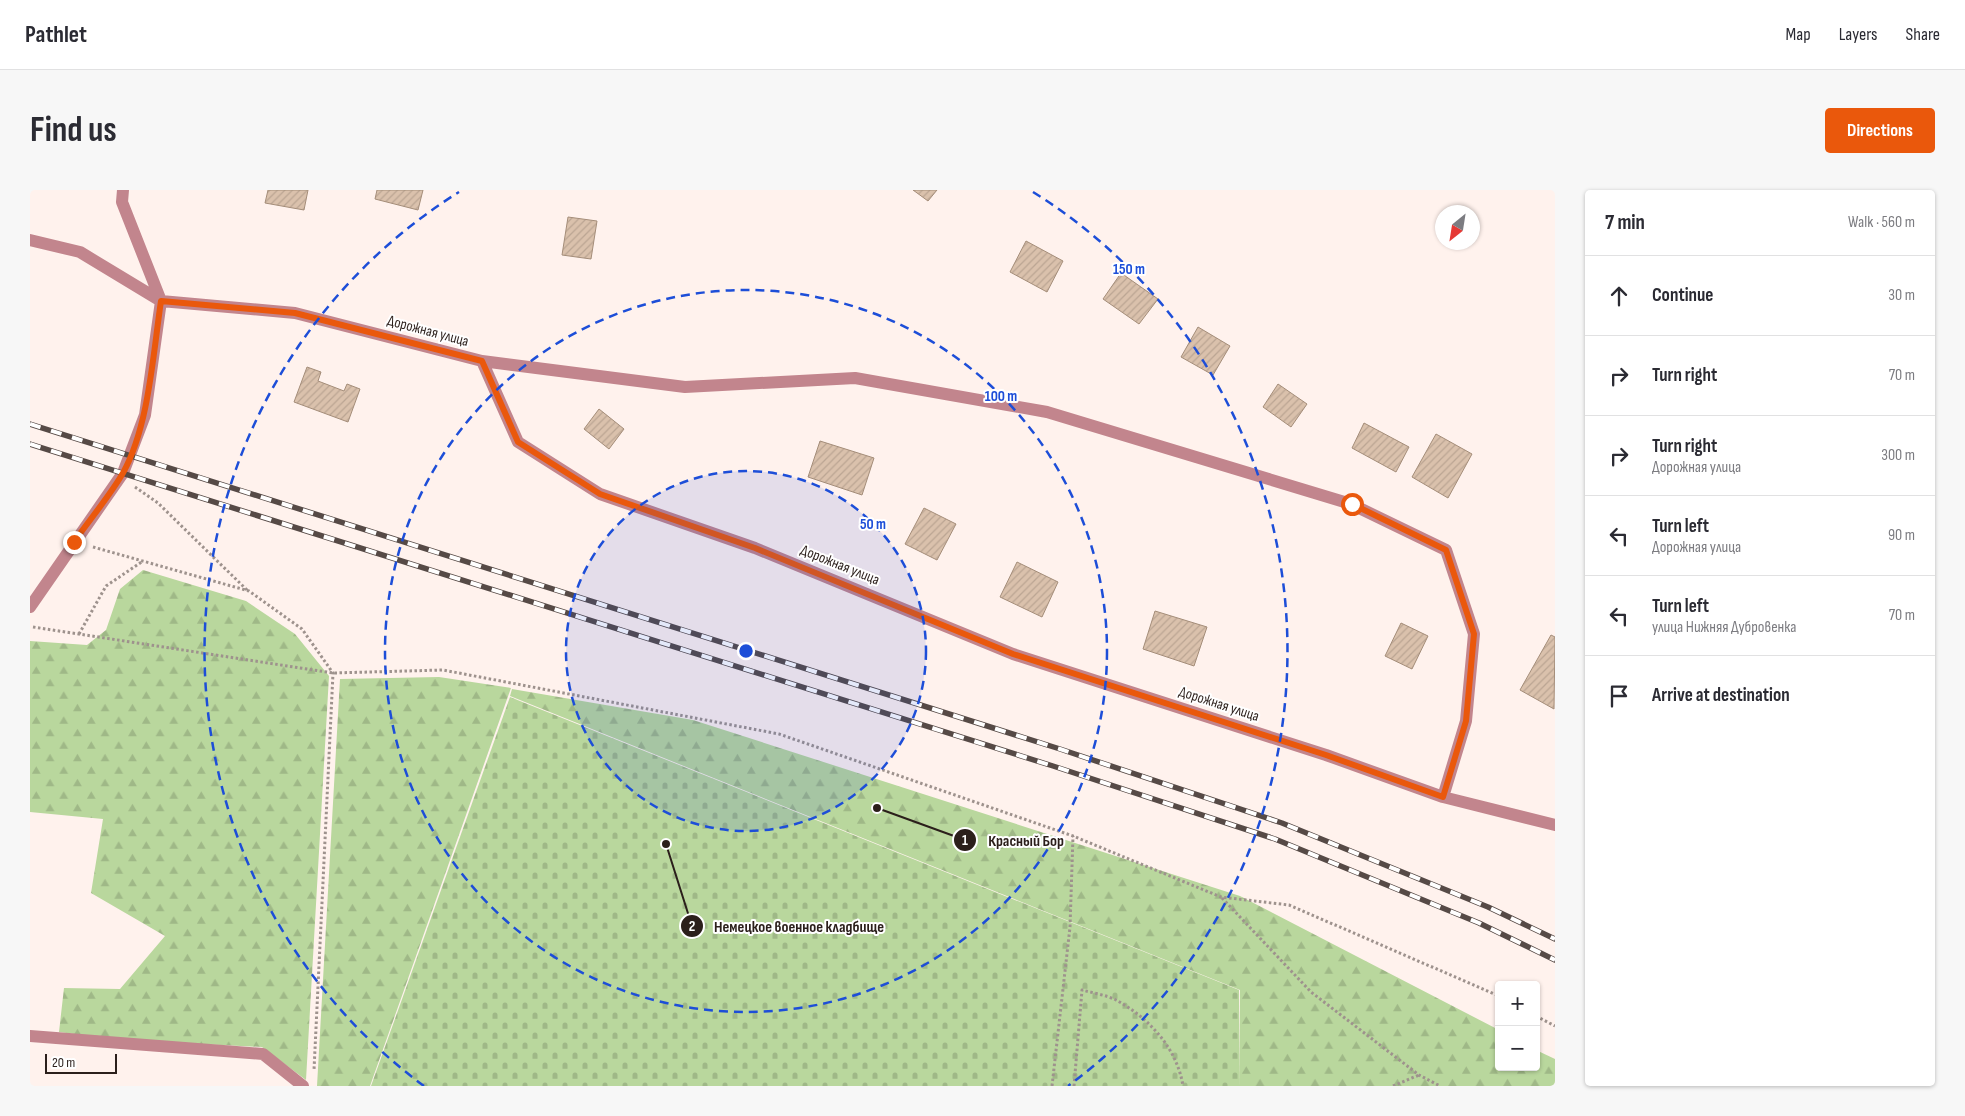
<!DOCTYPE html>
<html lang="en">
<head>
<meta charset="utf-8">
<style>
  :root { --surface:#fff; --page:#f7f7f7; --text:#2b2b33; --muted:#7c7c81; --line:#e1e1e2; --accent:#ea580c }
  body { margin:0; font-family:"Sofia Sans Condensed",sans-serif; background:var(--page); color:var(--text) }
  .controls { position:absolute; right:15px; bottom:15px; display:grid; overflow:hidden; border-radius:5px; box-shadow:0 1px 4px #0004 }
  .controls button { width:45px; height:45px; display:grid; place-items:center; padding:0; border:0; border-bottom:1px solid var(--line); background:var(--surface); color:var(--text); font:25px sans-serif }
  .compass { position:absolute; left:1405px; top:15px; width:45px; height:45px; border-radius:50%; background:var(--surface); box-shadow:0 1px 4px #0004; rotate:210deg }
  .scale { position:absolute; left:15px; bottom:12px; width:72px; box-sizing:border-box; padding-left:5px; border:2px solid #2b1f1b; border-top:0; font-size:14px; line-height:18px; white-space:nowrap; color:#2b1f1b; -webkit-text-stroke:4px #fff; paint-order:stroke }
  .stop { position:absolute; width:15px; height:15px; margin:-11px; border:4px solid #ea580c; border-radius:50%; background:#fff }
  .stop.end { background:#ea580c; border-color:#fff; box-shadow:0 1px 5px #0008 }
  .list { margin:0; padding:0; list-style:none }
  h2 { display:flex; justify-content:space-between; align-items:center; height:65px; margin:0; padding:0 20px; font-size:21px }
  h2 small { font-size:16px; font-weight:400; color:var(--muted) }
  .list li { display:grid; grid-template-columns:32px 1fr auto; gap:15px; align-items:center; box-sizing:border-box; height:80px; padding:0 20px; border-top:1px solid var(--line) }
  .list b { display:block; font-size:19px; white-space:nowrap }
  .list p { margin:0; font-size:16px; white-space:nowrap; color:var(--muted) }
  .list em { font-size:16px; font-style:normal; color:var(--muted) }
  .icon { flex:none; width:28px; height:28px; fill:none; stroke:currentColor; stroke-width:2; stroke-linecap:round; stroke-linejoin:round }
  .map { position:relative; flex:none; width:1525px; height:896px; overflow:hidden; border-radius:5px }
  header { display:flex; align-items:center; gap:30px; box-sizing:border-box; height:70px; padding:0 25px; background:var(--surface); border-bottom:1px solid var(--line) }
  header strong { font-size:24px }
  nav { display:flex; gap:28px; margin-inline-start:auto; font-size:18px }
  .intro { display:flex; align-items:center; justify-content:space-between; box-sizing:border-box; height:120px; padding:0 30px }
  h1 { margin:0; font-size:35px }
  .button { padding:12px 22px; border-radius:5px; background:var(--accent); color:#fff; font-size:18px; font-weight:700 }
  main { display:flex; gap:30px; padding:0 30px }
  aside { flex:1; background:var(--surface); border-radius:5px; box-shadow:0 1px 4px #0004 }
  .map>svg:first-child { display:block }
</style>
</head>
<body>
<header>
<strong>Pathlet</strong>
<nav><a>Map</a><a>Layers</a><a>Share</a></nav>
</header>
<div class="intro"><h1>Find us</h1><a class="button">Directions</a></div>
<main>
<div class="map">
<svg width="1525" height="896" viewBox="0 0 1525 896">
  <defs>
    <pattern id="forest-firs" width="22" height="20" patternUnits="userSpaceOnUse" patternTransform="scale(1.25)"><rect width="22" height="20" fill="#b9d79d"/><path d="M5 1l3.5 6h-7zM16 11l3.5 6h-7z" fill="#9fb887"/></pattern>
    <pattern id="cemetery-stones" width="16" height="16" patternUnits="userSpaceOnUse" patternTransform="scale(1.25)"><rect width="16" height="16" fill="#b9d79d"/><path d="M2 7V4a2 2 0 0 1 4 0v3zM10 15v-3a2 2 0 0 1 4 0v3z" fill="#9fb887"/></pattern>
    <pattern id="building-hatch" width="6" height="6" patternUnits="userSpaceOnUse" patternTransform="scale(1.25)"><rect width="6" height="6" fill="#dac1ac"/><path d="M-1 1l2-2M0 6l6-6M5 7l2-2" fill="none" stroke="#bba593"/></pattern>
  </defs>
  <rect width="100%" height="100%" fill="#fff2ed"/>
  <path fill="url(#forest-firs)" d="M113,380L216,411L265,444L299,486L276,890L232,857L89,850L29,842L34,798L90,799L135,746L61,703L73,629L0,622V451L57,455L76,440L90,399Z
    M409,487L481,498L340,896H287L310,489Z
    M482,499L663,530L1210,706L1469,840V877H1506V860L1525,869V896H1210V800L480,506Z"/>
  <path fill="url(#cemetery-stones)" d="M480,507L1209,800L1210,896H341Z"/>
  <path fill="url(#building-hatch)" stroke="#a48d79" d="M238,0H278L274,20L235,13Z
    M347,0H393L388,20L345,9Z
    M883,0H907L898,11Z
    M538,27L567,31L561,69L532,65Z
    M996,51L1033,71L1017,102L980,82Z
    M1091,83L1128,109L1109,134L1073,109Z
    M1168,137L1200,156L1183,185L1151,167Z
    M277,177L291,182L288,191L314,201L317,194L330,199L318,232L264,212Z
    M1248,194L1277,214L1261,237L1233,217Z
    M569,219L594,239L579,259L554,239Z
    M1334,233L1379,257L1366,282L1322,258Z
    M1406,244L1442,264L1418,308L1382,287Z
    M790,251L844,268L832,305L778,287Z
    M894,318L926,334L907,370L875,354Z
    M987,372L1028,392L1012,427L970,407Z
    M1125,421L1177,437L1164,476L1113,459Z
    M1371,433L1398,446L1382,479L1355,466Z
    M1521,445L1525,447L1524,519L1490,500Z"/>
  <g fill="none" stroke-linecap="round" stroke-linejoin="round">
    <path stroke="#9e928d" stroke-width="3" stroke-dasharray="2.5 2.5" stroke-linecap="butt" d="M105,297L128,313L218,401
      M63,357L219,401L272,439L303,483L284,880
      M3,437L303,483L413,480L749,544L1043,646L1191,707L1259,715L1469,806
      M49,444L76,396L113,371
      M1192,708L1281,802L1389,885L1410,896
      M1506,826L1525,836
      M1022,896L1040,737L1043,646
      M1044,896L1052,800C1063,803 1076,805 1086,810C1119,828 1147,858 1153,896
      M1363,896L1389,885"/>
    <path stroke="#c2858d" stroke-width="12" d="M93,0L92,12L131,111
      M0,50L50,62L131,111L265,123L452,171L488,252L570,304L725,358L983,464L1296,565L1413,607L1525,635
      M452,171L655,197L825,188L1017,222L1321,314L1416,360L1444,444L1436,531L1413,607
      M0,417L93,283L115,225L131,111
      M0,846L233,864L273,896"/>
    <g stroke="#564a46" stroke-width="5.5">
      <path id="rail" d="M0,234L1030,559L1252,633L1458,717L1525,749
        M0,254L1023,576L1245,649L1449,733L1525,770"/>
    </g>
    <use href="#rail" stroke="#fff" stroke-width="4" stroke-dasharray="11" stroke-linecap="butt"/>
  </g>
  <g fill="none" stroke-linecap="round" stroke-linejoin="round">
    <path stroke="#ea580c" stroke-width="6" d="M44,352C60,329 79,307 93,283C119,236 123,164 131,111L265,123L452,171L488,252L570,304L725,358L983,464L1296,565L1413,607L1436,531L1444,444L1416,360L1322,314"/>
  </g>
  <circle cx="716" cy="461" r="180" fill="#1d4ed8" fill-opacity=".12"/>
  <g fill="none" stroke="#1d4ed8" stroke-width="2.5" stroke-dasharray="9 6">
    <circle cx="716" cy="461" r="180"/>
    <circle cx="716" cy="461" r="361"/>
    <path d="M394 896A541 541 0 0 1 429 2M1003 2A541 541 0 0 1 1038 896"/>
  </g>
  <g text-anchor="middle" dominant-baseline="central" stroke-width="4" stroke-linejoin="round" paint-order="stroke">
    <g font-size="15" fill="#2b1f1b" stroke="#fff">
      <text transform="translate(398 141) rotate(15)">Дорожная улица</text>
      <text transform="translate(810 375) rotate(22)">Дорожная улица</text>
      <text transform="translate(1189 514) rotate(18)">Дорожная улица</text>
    </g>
  </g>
  <circle cx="716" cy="461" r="8" fill="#1d4ed8" stroke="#fff" stroke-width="2.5"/>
  <g font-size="15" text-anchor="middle" font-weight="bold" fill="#1d4ed8" stroke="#fff" stroke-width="4" stroke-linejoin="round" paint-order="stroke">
    <text x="1099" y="84">150 m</text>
    <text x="971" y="211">100 m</text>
    <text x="843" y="339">50 m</text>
  </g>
  <path fill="none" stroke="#2b1f1b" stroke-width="2" d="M847 618L935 650M636 654L662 736"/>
  <g fill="#2b1f1b" stroke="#fff" stroke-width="2">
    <circle cx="847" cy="618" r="5"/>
    <circle cx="636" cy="654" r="5"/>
    <circle cx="935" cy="650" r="12"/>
    <circle cx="662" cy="736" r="12"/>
  </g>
  <g font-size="15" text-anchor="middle" font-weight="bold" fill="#fff">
    <text x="935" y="655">1</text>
    <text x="662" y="741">2</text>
  </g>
  <g font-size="16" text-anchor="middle" font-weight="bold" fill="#2b1f1b" stroke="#fff" stroke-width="4" stroke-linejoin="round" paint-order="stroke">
    <text x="996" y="656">Красный Бор</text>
    <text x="769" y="742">Немецкое военное кладбище</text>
  </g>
</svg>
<div class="controls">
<button>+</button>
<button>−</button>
</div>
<svg class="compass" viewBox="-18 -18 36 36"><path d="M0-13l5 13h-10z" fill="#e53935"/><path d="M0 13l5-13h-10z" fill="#7c7c81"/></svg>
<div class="scale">20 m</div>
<div class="stop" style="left:1322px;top:314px"></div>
<div class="stop end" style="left:44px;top:352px"></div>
</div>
<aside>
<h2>7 min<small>Walk · 560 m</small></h2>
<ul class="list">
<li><svg class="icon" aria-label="ahead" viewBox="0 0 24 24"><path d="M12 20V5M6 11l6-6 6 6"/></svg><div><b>Continue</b></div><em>30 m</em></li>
<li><svg class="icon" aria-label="right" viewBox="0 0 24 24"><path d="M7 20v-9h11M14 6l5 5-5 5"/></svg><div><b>Turn right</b></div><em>70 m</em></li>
<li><svg class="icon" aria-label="right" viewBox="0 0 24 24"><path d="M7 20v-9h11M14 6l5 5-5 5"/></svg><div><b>Turn right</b><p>Дорожная улица</p></div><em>300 m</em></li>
<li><svg class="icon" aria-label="left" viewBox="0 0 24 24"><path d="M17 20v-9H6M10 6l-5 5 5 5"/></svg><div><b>Turn left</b><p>Дорожная улица</p></div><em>90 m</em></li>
<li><svg class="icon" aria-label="left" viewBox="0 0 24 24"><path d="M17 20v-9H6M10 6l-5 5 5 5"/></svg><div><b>Turn left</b><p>улица Нижняя Дубровенка</p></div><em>70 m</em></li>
<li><svg class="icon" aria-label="arrive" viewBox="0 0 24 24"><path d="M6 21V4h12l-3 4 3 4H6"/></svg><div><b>Arrive at destination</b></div></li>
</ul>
</aside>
</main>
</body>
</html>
